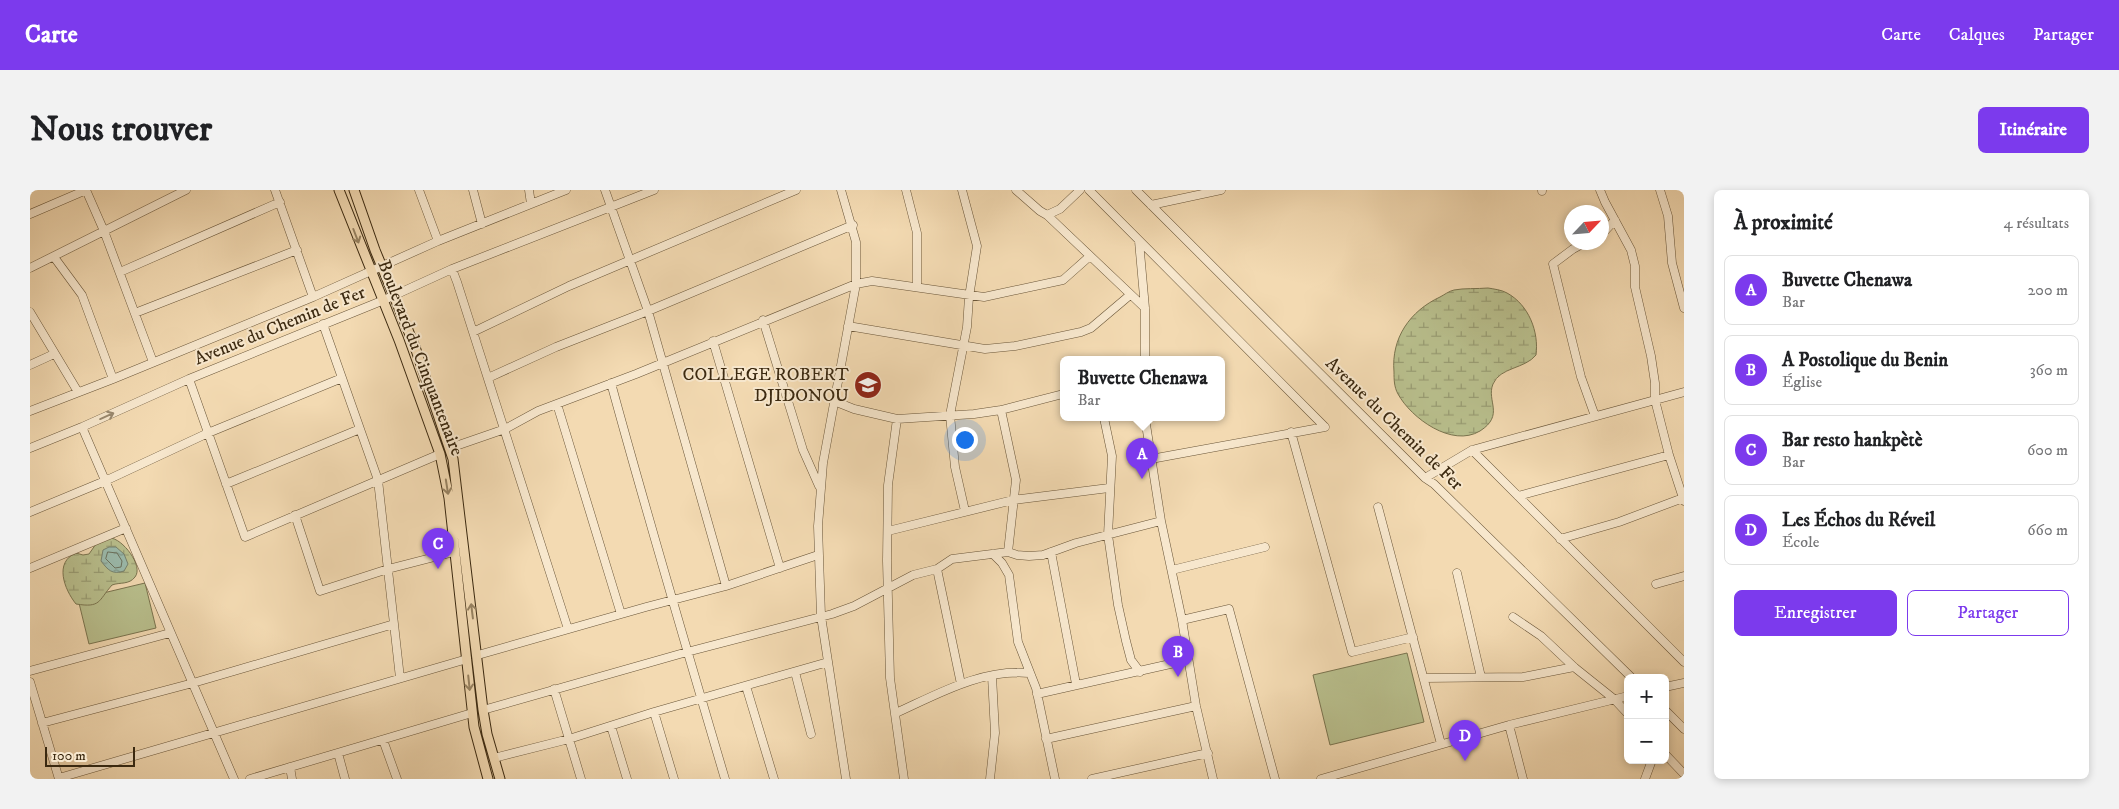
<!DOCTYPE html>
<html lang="fr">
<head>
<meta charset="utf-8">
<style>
  :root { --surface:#fff; --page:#f2f2f2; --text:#202124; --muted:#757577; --line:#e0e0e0; --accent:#7c3aed }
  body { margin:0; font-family:"IM FELL DW Pica",serif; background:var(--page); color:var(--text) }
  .controls { position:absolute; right:15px; bottom:15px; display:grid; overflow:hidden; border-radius:8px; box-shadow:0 2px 8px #0003 }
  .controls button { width:45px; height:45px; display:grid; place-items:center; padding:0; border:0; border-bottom:1px solid var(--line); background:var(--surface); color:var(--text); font:25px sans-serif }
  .compass { position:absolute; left:1534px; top:15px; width:45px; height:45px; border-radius:50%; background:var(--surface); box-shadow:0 2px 8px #0003; rotate:64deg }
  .scale { position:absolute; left:15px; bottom:12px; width:90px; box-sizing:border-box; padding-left:5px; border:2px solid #3b2910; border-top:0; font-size:14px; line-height:18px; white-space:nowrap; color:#3b2910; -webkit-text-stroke:4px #f7e7cd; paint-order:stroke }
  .you { position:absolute; left:934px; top:249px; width:18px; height:18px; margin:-12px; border:4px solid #fff; border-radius:50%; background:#1a73e8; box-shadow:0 0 0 8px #1a73e833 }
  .badge { display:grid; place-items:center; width:32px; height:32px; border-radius:50%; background:var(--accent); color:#fff; font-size:16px; font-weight:700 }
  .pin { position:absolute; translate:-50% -41px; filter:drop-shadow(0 1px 2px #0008) }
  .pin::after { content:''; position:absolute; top:26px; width:18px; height:15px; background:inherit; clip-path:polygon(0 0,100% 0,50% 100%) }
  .popup { position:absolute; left:1030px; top:166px; width:165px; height:65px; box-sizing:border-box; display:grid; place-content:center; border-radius:8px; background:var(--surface); filter:drop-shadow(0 1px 4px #0005); font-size:16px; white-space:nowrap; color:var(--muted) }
  .popup b { font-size:19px; color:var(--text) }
  .popup::after { content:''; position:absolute; left:50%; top:100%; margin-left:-10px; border:10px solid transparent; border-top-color:var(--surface) }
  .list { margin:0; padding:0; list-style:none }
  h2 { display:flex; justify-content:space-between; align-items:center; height:65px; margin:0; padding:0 20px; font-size:21px }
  h2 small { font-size:16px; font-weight:400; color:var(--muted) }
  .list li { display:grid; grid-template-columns:32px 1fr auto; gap:15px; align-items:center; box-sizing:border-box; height:70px; margin:0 10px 10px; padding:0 10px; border:1px solid var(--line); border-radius:8px }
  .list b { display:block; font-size:19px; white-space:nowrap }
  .list p { margin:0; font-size:16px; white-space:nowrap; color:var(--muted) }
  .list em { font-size:16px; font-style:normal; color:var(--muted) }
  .actions { display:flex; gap:10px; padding:15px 20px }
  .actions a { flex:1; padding:11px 0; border:1px solid var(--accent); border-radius:8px; text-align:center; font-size:18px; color:var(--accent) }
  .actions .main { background:var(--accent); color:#fff }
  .map { position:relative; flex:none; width:1654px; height:589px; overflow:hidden; border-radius:8px }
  header { display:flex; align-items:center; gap:30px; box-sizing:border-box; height:70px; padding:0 25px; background:var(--accent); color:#fff }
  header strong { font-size:24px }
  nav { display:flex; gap:28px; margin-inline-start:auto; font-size:18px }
  .intro { display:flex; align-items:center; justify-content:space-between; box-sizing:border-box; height:120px; padding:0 30px }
  h1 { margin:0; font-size:35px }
  .button { padding:12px 22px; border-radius:8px; background:var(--accent); color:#fff; font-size:18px; font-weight:700 }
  main { display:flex; gap:30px; padding:0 30px }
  aside { flex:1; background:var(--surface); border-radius:8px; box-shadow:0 2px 8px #0003 }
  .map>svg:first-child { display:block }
</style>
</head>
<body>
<header>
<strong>Carte</strong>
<nav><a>Carte</a><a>Calques</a><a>Partager</a></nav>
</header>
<div class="intro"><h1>Nous trouver</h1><a class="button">Itinéraire</a></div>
<main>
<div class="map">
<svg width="1654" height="589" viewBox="0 0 1654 589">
  <defs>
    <pattern id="wetland-marsh" width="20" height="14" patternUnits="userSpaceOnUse" patternTransform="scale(1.25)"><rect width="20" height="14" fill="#b9c08e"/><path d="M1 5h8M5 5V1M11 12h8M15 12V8" fill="none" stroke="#989c73"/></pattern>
    <pattern id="water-ripples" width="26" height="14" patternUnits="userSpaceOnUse" patternTransform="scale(1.25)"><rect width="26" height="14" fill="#9bbbad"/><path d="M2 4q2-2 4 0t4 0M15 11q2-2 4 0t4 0" fill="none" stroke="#80988b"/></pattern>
  </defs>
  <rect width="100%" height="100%" fill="#f3dab2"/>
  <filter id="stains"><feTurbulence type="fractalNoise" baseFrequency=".004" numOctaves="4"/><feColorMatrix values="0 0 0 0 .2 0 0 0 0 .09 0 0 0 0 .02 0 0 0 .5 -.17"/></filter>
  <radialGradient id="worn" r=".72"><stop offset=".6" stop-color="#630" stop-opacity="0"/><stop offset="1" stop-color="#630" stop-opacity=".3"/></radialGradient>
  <path fill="#b9c08e" stroke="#7a744f" d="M115,393L126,438L59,454L48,409Z
    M1377,463L1394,532L1300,555L1283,485Z"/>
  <path fill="url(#wetland-marsh)" stroke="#7a744f" d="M1458,98C1464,99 1472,100 1477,103C1499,115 1509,142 1506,165C1495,179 1470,177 1463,194C1456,211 1475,225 1450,241C1422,258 1381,228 1368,204C1364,197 1364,189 1364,182C1361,148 1380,121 1410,107C1414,105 1419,101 1424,100C1434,98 1447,99 1458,98Z
    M80,348C92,348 114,376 105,387C99,395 90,392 82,395C68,411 71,418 46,414C34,399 24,372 46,363L53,365L59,364L66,354Z"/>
  <path fill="url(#water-ripples)" stroke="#75816e" d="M79,357H86L94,364L98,374L94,381C82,385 78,380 71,371L73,360Z"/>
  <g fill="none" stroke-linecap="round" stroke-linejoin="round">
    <path stroke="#6b725e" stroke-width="1" d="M78,362L87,363L92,371L91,377L85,378L76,369Z"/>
    <g stroke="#695538" stroke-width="9">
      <path id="minor" d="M56,0L74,41L123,172
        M245,0L283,107
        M389,0L408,51
        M443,0L452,34
        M499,0L501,14
        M575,0L618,121L696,396
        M811,0L826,52V94L793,273L788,336L791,426L816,589
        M876,0L887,43V97
        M932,0L947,56L939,107L937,137L920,225L925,277L935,321
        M986,0L1010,21L1017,25L1030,19L1050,0
        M1059,0L1295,237
        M1106,0L1395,288L1404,294L1602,488
        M1512,0V1
        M1570,0L1575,12L1601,60L1605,76V97L1621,166L1625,193V210L1639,265L1654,311
        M1630,0L1638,26L1642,73L1654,118
        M1121,15L1191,0
        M0,24L56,0
        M1017,25L1115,118
        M1572,44L1585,30
        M1109,51L1115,118V170
        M1556,52L1543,59L1523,74L1551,187L1565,226
        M24,67L52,105L83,189
        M0,78L156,0
        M422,79L427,92L538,439
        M90,82L250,12
        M0,122L48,202
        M105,123L267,60
        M733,130L773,260L789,296
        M293,134L348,290L370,488
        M818,136L955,159L985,156L1051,142L1061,138L1100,105
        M443,142L539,96L766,0
        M683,151L750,378
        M0,175L24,164
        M458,188L526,157L618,121L823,35
        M159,189L215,347L410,264
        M581,193C617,325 656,457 695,589
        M804,211L824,219L867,229L944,224L971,220L1033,204
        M527,214L591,424
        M971,220L986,290L978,362
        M0,221L83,189L283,107L408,51L536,0
        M1074,228L1082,266L1078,345L1088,415L1096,451L1101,470L1110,482
        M1115,228L1131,331L1152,430L1166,516L1183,589
        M867,229L858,295L857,371L860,488L874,589
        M52,237L204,589
        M1261,242L1322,462L1383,447
        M0,258L52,237L159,189L354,110L422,79L624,0
        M420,258L475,239L508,221L606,184L826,94L842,91L954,107L1033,90L1060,66
        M1442,260L1654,472
        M1121,269L1295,237
        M1395,288L1442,260L1654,202
        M196,294L330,239
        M1488,306L1639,265
        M1348,317L1411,554
        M0,322L75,291L178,243L312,188
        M265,325L290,401L358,379L424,362
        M858,341L983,310L1079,298
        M1530,349L1589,332L1653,308
        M1021,362L1046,494
        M963,364L972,373L979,385L988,452L1006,498L1025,589
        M0,378L96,338
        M907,379L931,494
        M1142,380L1235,357
        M1427,383L1451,487
        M1626,394L1654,386
        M1483,427L1511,446L1544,477L1584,509L1598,524
        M1152,430L1199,419L1245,589
        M448,465L616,417L696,396L788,365
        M0,481L140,443
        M765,482L781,544
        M1394,488L1493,487L1544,477
        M0,492L29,589
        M716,496L744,589
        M1635,497L1654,493
        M524,499L551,589
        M1007,504L1158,470
        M453,520L657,462L802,424L824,416L883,385L907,379L922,369L978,362L987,365L999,366L1013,365L1046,353L1131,331
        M1635,520L1654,539
        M624,522L644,589
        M866,523C908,504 951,479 999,483
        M12,533L163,493L364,434
        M1479,535L1493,589
        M581,536L597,589
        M1016,549L1166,516
        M353,550L367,589
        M308,563L315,589
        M1635,564L1654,584
        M464,568L539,549L624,522L798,472
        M260,577L262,589
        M29,588L437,469
        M220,589L442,523
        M960,589L965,543L962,486
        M1062,589L1178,563
        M1291,589L1479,535L1598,506
        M1615,589L1622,570"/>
    </g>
    <g stroke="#3b2910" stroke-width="11">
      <path id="major" d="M309,0L369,150L410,264L419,308L444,537L458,589
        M324,0L345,60L385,157L423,269L453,520L457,544L470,589"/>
    </g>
    <use href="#minor" stroke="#f7e7cd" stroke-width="8"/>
    <use href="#major" stroke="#f3dab2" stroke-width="9"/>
  </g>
  <defs><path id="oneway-shaft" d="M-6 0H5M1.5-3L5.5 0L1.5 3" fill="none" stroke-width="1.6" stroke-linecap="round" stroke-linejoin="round" transform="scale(1.25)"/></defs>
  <g stroke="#978261">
    <use href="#oneway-shaft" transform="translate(326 46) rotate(69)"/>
    <use href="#oneway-shaft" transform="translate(417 297) rotate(81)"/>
    <use href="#oneway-shaft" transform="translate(442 421) rotate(-97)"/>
    <use href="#oneway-shaft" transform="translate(439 493) rotate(84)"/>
  </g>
  <use stroke="#99886e" href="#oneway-shaft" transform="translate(77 226) rotate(-24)"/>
  <defs>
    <g id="school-disc" transform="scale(1.4375)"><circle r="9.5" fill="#8f2418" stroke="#f7e7cd"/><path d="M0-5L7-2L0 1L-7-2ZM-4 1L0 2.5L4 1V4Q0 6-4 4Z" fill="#fff"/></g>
  </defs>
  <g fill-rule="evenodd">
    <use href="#school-disc" x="838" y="195"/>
  </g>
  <g text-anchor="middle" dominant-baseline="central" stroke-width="4" stroke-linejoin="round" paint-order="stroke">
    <g font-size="18" fill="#3b2910" stroke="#f7e7cd">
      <text transform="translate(250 136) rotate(-22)">Avenue du Chemin de Fer</text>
      <text transform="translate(390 168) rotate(69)">Boulevard du Cinquantenaire</text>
      <text transform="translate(1364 234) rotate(44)">Avenue du Chemin de Fer</text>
    </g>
    <g font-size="18" fill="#3b2910" stroke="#f7e7cd" text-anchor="end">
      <text x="819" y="185">COLLEGE ROBERT<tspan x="819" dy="21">DJIDONOU</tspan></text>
    </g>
  </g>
  <rect width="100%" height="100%" filter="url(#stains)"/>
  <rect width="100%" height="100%" fill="url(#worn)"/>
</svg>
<div class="controls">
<button>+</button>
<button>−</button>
</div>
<svg class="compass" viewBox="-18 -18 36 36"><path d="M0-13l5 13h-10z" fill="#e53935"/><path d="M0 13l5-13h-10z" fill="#757577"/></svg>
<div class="scale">100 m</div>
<div class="you"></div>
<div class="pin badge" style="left:1112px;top:289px">A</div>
<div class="popup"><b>Buvette Chenawa</b>Bar</div>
<div class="pin badge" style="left:1148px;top:487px">B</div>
<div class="pin badge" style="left:408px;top:379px">C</div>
<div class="pin badge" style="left:1435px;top:571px">D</div>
</div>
<aside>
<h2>À proximité<small>4 résultats</small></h2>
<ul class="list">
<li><span class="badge">A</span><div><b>Buvette Chenawa</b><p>Bar</p></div><em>200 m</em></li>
<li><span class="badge">B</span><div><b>A Postolique du Benin</b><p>Église</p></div><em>360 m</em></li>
<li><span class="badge">C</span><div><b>Bar resto hankpètè</b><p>Bar</p></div><em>600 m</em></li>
<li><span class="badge">D</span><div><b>Les Échos du Réveil</b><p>École</p></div><em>660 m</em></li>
</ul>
<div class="actions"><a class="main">Enregistrer</a><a>Partager</a></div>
</aside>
</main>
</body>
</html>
